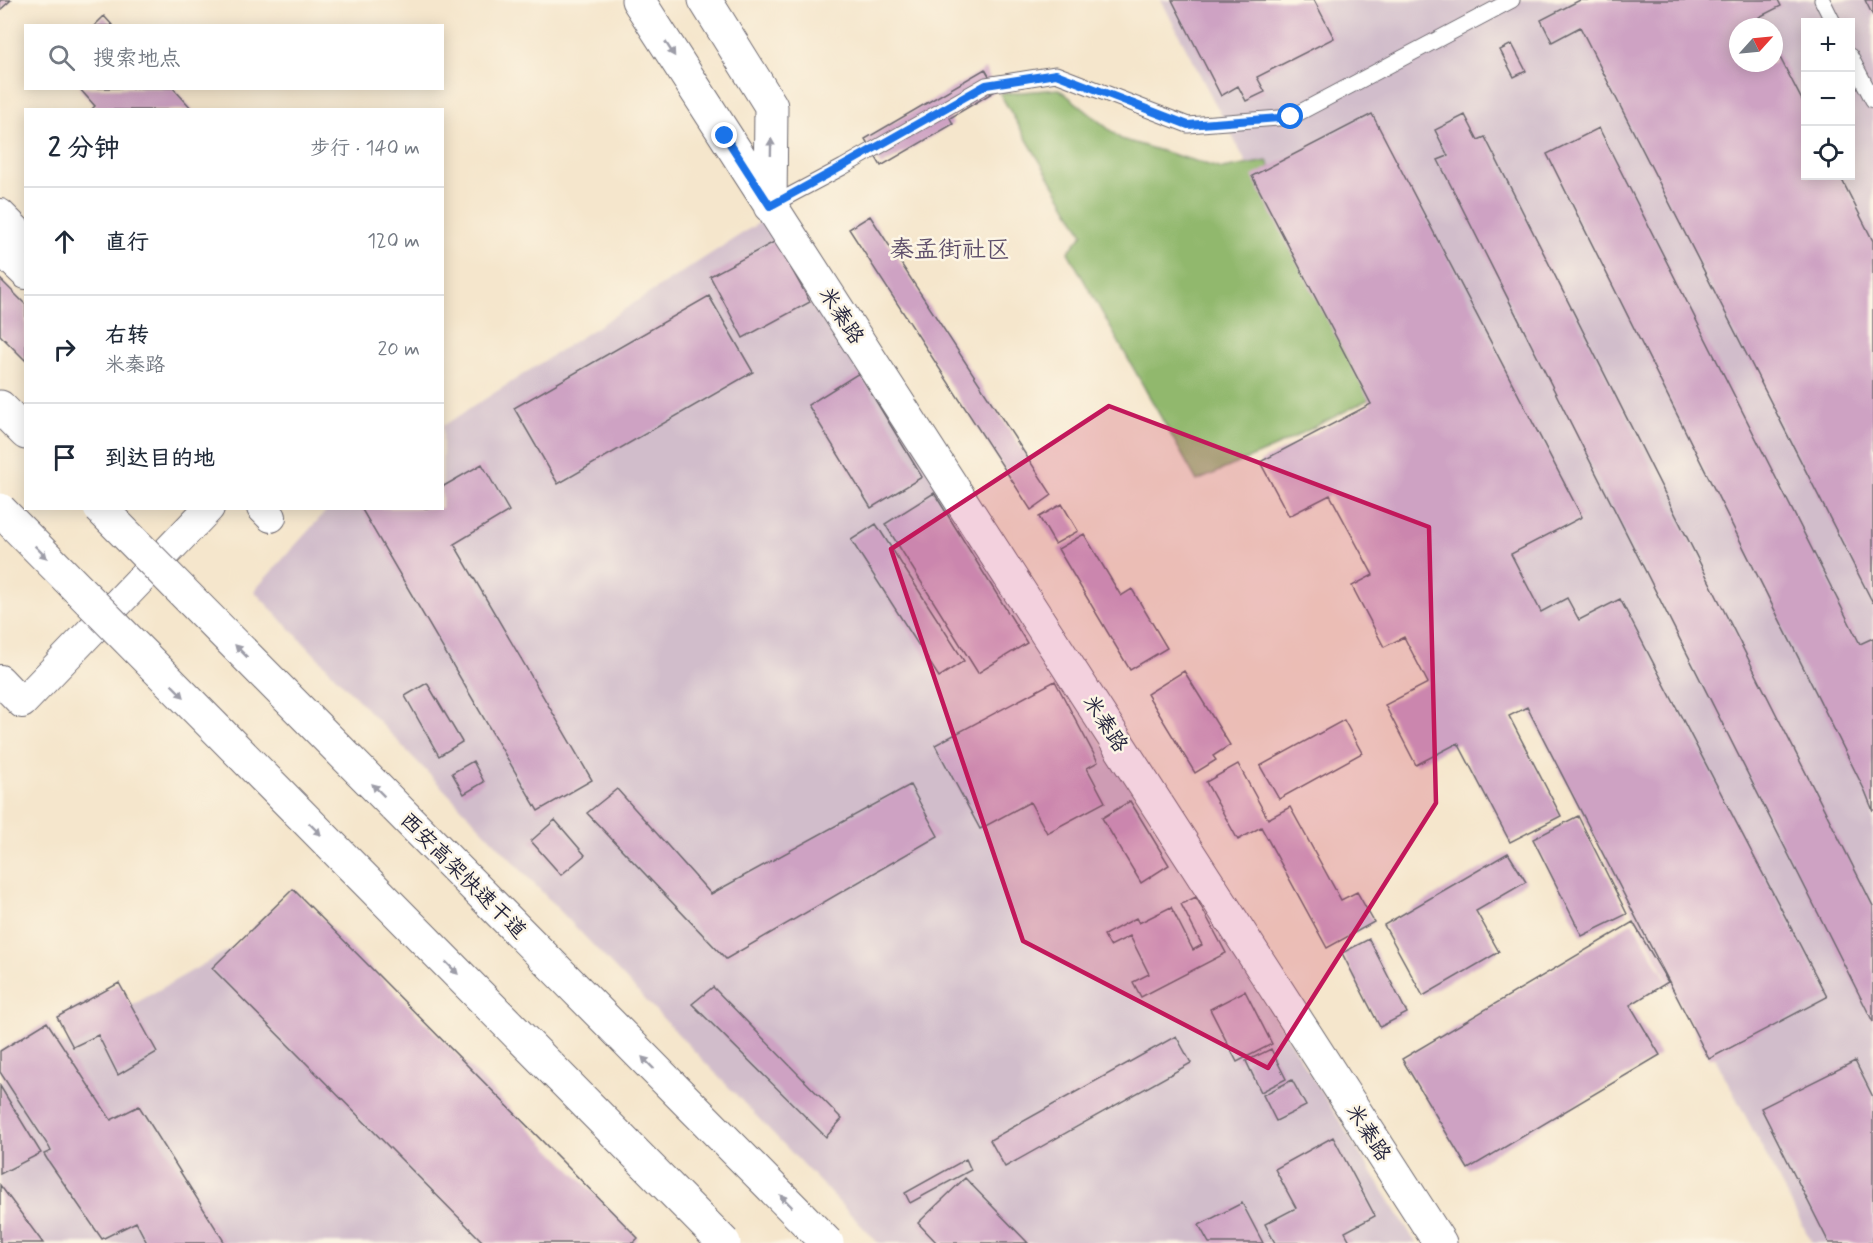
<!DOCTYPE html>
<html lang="zh">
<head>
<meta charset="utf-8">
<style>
  :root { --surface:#fff; --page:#f2f2f3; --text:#1f2937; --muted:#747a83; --line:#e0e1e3 }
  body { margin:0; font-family:Mynerve,"LXGW WenKai TC",sans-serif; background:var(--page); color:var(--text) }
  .controls { position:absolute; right:18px; top:18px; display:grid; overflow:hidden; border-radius:0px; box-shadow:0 3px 15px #0003 }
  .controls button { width:54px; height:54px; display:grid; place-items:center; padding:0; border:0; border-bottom:2px solid var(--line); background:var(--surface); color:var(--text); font:30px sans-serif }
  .compass { position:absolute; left:1729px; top:18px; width:54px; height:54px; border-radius:50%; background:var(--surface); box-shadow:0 3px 15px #0003; rotate:63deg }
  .stop { position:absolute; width:18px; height:18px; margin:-14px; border:4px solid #1a73e8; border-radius:50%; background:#fff }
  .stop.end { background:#1a73e8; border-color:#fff; box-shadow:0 2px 6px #0008 }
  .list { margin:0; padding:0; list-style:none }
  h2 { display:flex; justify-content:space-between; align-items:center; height:78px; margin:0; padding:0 24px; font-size:26px }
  h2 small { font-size:20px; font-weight:400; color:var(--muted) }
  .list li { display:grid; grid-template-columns:39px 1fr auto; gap:18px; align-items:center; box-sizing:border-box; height:108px; padding:0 24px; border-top:2px solid var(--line) }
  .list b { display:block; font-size:22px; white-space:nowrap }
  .list p { margin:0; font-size:20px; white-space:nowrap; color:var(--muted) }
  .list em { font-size:20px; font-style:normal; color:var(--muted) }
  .icon { flex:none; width:33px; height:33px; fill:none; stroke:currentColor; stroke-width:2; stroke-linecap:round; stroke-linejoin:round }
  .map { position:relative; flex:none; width:1873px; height:1243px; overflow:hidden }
  .search { position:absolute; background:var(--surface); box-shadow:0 3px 15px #0003; left:24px; top:24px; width:420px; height:66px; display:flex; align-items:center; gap:15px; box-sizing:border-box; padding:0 21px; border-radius:0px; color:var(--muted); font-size:22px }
  .panel { position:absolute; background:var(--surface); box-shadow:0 3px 15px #0003; left:24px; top:108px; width:420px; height:402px; border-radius:0px }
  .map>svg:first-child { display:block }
</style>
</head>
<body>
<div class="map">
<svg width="1873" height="1243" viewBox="0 0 1873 1243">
  <rect width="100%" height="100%" fill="#fcf5e5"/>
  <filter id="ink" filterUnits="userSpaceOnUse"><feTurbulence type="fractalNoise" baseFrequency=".0167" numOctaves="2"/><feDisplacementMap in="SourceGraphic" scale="12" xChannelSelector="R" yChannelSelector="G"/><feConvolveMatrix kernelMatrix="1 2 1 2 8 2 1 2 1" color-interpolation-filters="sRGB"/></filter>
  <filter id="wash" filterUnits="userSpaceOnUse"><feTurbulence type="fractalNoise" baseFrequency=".008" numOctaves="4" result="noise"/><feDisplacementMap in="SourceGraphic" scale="24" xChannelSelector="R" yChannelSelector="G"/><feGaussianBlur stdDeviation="1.35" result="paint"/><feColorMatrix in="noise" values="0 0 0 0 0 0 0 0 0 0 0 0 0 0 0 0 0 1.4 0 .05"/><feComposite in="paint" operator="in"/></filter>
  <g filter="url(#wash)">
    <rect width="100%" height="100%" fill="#f5e6cc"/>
    <path fill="#d1bdcb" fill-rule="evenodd" d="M1161,0H1873V1243H1812ZM1806,22H1850V176H1806ZM1738,27H1774V63H1738Z
      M771,215L1416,1243H878L254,591L328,509L442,508L443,426Z
      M291,914L627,1243H0V1081Z"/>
    <path fill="#91b86d" stroke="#5a6d54" stroke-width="1.5" d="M1059,89L1121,139L1222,169L1267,161L1389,389L1277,446L1197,481L1068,252L1083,234L1000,94Z"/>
    <g id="blocks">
      <path fill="#cea2c3" d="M0,0H11L0,10Z
        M1172,0H1314L1334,38L1257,77L1265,92L1246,101L1238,86L1221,96Z
        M1580,0H1778L1781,6L1759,17L1764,27H1738V63H1774V46L1806,108V176H1840L1873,241V603L1580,27L1552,42L1541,20Z
        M1865,0H1873V16Z
        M104,16L113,26H94Z
        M1512,44L1526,71L1514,77L1500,50Z
        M985,69L997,90L950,118L953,124L881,166L865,139Z
        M79,88H173L193,110H91L95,106Z
        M1372,114L1582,517L1511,554L1541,612L1567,598L1579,620L1620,599L1827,997L1709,1059L1527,707L1509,716L1561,816L1510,842L1458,743L1416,765L1385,705L1428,683L1404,637L1384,647L1352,586L1373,575L1330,495L1289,516L1260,462L1371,404L1252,176Z
        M1465,115L1478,140L1485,137L1873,906V1022L1438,160L1448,156L1435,130Z
        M1599,128L1860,644L1873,638V811L1865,791L1547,154Z
        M870,216L1052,495L1031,510L849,229Z
        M776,241L810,302L743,338L710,276Z
        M0,279L26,305V361L0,335Z
        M709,296L753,372L558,484L514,408Z
        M859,373L922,477L871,508L808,405Z
        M482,464L509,511L454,544L592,780L538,811L361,508H442V487Z
        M934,493L1027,643L978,673L885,524Z
        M1062,504L1078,531L1055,544L1039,517Z
        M876,524L964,661L939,677L851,540Z
        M1084,534L1121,596L1132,589L1167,648L1130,670L1058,549Z
        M1184,671L1230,745L1213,756L1216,760L1195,773L1147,694Z
        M1055,681L1098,762L1087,768L1105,802L1047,833L1030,802L980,829L935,745Z
        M427,683L462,742L439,756L405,696Z
        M1344,720L1362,753L1279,799L1260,766Z
        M473,761L484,782L464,794L452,773Z
        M1238,764L1268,819L1290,807L1341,900L1357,892L1374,922L1327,948L1261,827L1238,840L1206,782Z
        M910,785L938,836L726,959L587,813L617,789L711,894Z
        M1130,801L1169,865L1141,883L1102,818Z
        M1578,816L1627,914L1582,936L1533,839Z
        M555,820L585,855L561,875L531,841Z
        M1508,853L1526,882L1476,911L1499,952L1423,996L1384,925Z
        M293,889L638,1238L633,1243H484L212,968Z
        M1196,897L1226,953L1141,997L1133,982L1149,974L1130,936L1110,946L1104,935L1136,918L1139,923L1171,907L1193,950L1202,945L1181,904Z
        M1633,922L1668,982L1630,1005L1660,1055L1468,1169L1402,1059Z
        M1369,939L1407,1013L1380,1027L1342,953Z
        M119,983L157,1052L118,1075L98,1035L73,1047L57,1017Z
        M713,987L842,1119L826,1137L692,1004Z
        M1245,991L1272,1044L1237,1062L1210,1009Z
        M47,1022L111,1120L139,1106L225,1243H147L136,1222L102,1239L47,1159L44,1154L51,1151L49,1147L0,1072V1051Z
        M1176,1036L1191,1063L1005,1167L990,1140Z
        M1271,1049L1286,1079L1261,1092L1246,1061Z
        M1855,1061L1873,1097V1243H1829L1761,1108Z
        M1292,1080L1306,1106L1276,1121L1263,1095Z
        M0,1086L41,1153L0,1174Z
        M1333,1137L1375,1216L1345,1232L1351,1243H1275L1265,1224L1296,1208L1275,1169Z
        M966,1159L971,1170L910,1203L905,1193Z
        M965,1178L1028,1243H937L918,1223Z
        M0,1185L43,1243H0Z
        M1242,1203L1263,1243H1209L1199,1225Z"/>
    </g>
  </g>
  <g filter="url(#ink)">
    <use href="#blocks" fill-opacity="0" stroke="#6c676e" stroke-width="1.5"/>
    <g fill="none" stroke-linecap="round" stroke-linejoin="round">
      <g stroke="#6c676e" stroke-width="17">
        <path id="lane" d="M1822,0L1833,22
          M1850,56L1873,100
          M770,206L843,167L986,85L1056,74L1188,125L1291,117L1512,0"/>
      </g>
      <g stroke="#6c676e" stroke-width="32">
        <path id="street" d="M0,214L26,240
          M0,249L26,274
          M262,508L271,517
          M0,680L22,703L209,508"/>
      </g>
      <g stroke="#6c676e" stroke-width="35">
        <path id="secondary" d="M638,0L1440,1243
          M705,0L771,106L770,206"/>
      </g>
      <g stroke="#6c676e" stroke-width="35">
        <path id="highway" d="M0,407L26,433"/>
      </g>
      <use href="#lane" stroke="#fff" stroke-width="15"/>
      <use href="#street" stroke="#fff" stroke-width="30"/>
      <use href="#secondary" stroke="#fff" stroke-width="33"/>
      <use href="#highway" stroke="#fff" stroke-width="33"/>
      <g stroke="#6c676e" stroke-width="35" stroke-linecap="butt">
        <path id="highway-bridge" d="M100,508L827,1243
          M0,510L724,1243"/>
      </g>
      <use href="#highway-bridge" stroke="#fff" stroke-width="33"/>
    </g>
    <defs><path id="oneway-solid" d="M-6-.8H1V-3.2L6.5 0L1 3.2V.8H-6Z" transform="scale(1.5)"/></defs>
    <g fill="#9c9ca7">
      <use href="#oneway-solid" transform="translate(670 49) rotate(57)"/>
      <use href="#oneway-solid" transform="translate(771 147) rotate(-89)"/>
      <use href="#oneway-solid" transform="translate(41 552) rotate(45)"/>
      <use href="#oneway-solid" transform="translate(241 651) rotate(-135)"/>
      <use href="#oneway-solid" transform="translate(178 691) rotate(45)"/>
      <use href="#oneway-solid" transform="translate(378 790) rotate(-135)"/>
      <use href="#oneway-solid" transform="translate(315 829) rotate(45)"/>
      <use href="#oneway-solid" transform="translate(452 968) rotate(45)"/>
      <use href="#oneway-solid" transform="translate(648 1063) rotate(-135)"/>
      <use href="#oneway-solid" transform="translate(786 1201) rotate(-135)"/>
    </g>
  </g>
  <g fill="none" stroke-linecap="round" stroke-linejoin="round" filter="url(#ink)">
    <path stroke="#1a73e8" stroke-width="8" d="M725,136L770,206L843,166L986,85L1056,74L1188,125L1291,117"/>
  </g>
  <path fill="#c2185b" fill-opacity="0.2" stroke="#c2185b" stroke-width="4.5" stroke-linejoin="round" d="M1109,406L1429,527L1436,803L1268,1068L1023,941L891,549Z"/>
  <g text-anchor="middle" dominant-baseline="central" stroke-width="5" stroke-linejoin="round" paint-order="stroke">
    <g font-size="21" fill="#22223b" stroke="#fcf5e5">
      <text transform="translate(841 316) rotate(57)">米秦路</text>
      <text transform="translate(1105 724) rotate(57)">米秦路</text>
      <text transform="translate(463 876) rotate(45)">西安高架快速干道</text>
      <text transform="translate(1368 1133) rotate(57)">米秦路</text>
    </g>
    <g font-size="24" fill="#5e4f6b" stroke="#fcf5e5">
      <text x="950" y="250">秦孟街社区</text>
    </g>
  </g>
</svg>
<div class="controls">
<button>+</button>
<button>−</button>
<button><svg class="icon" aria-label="locate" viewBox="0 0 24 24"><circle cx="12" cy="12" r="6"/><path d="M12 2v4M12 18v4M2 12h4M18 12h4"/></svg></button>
</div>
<svg class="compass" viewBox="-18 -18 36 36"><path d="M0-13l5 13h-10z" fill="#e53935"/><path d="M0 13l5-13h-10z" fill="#747a83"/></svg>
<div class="stop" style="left:1291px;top:117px"></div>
<div class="stop end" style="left:725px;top:136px"></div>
<div class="search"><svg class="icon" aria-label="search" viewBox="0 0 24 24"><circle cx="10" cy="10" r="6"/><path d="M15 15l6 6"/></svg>搜索地点</div>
<section class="panel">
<h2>2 分钟<small>步行 · 140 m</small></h2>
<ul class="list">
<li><svg class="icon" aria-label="ahead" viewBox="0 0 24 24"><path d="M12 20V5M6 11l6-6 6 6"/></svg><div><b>直行</b></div><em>120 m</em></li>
<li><svg class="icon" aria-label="right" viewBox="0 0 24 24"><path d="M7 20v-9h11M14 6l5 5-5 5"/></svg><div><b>右转</b><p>米秦路</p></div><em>20 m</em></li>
<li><svg class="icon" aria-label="arrive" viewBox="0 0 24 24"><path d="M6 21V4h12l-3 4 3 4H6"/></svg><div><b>到达目的地</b></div></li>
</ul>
</section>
</div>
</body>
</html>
